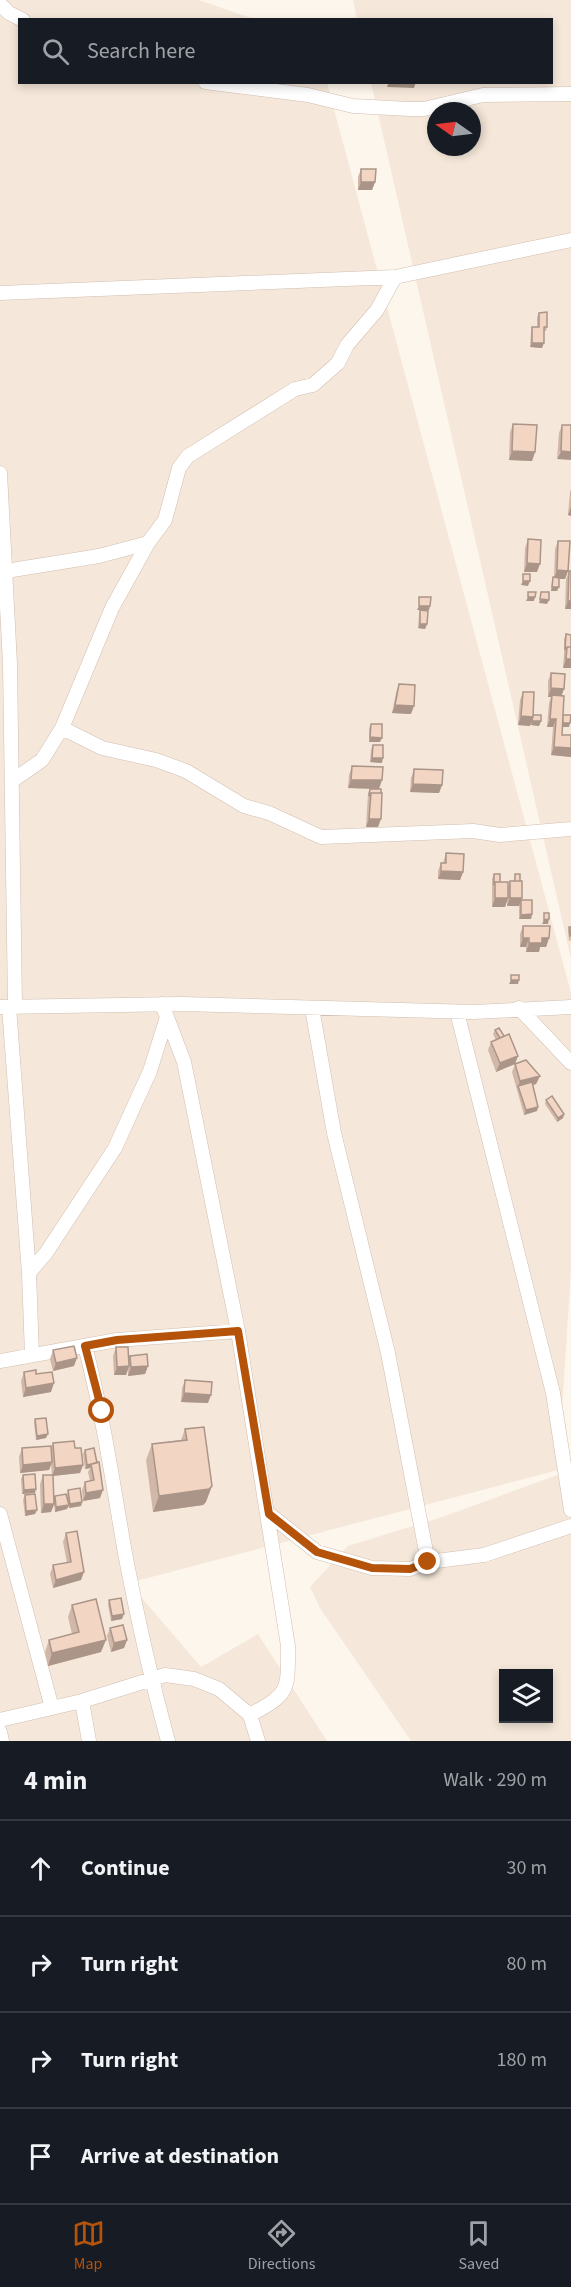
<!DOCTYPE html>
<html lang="en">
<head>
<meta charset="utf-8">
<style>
  :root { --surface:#171b24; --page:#20242c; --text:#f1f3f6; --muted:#9ea1a6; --line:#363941; --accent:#b45309 }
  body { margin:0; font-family:"Source Sans 3",sans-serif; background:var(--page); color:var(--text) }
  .controls { position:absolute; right:18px; bottom:18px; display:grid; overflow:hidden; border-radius:0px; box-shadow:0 3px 9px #0003 }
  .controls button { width:54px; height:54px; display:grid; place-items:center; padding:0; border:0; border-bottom:2px solid var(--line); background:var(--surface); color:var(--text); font:30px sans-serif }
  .compass { position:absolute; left:427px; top:102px; width:54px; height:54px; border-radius:50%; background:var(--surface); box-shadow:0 3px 9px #0003; rotate:284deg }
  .stop { position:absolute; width:18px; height:18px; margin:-14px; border:4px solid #b45309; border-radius:50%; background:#fff }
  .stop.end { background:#b45309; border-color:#fff; box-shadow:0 2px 6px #0008 }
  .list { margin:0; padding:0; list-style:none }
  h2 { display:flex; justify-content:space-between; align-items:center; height:78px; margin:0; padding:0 24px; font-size:26px }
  h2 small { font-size:20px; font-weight:400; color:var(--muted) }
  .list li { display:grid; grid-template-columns:39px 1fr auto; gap:18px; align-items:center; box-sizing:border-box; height:96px; padding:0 24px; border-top:2px solid var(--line) }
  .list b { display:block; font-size:22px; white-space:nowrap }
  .list em { font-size:20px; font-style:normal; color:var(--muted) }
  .icon { flex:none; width:33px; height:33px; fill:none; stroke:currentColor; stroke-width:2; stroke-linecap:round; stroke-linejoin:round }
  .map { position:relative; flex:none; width:571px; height:1741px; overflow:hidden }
  .search { position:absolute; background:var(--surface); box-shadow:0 3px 9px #0003; left:18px; right:18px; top:18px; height:66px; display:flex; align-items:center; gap:15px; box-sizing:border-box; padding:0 21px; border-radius:0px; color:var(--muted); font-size:22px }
  .sheet { height:462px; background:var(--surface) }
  nav { display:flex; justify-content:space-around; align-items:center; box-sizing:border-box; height:84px; border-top:2px solid var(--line); background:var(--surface); font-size:16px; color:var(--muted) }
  nav a { display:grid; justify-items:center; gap:3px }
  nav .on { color:var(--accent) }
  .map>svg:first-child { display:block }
</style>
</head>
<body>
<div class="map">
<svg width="571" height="1741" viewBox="0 0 571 1741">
  <rect width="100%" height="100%" fill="#fdf6ec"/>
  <path fill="#f5e8da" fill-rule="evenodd" d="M0,0H199L254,19L20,20V82L327,83L571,993V1271L558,1470L129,1583L201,1667L258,1634L327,1741H0Z
    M353,0H571V959L371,83L552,82V20L357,19ZM436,111H472V147H436Z
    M571,1470V1741H411L320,1608L310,1587L348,1546L445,1516ZM504,1674H548V1718H504Z"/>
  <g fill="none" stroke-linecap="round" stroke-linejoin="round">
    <g stroke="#d1beb0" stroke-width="15">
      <path id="street" d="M0,4L9,13L23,20
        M205,82L308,95L353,106L409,109H424L483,95L571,94
        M0,293L395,277L571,240
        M0,473L10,664L15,1007
        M6,571L99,556L148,543L165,520L179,468L188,456L295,389L313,385L338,363L347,345L377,310L395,277
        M62,728L102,748L156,760L186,771L244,806L269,813L321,837L473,831L500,835L571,829
        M12,781L42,760L62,728L112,608L148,543
        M162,1004L184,1062L238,1331L288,1646C288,1691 290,1693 250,1715
        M0,1007L182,1004L474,1012L571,1007
        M9,1007L29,1273L32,1355
        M312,1008L334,1133L388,1353L428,1562
        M519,1008L571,1063
        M457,1012L553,1393L571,1510
        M29,1273L46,1253L115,1148L150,1071L167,1017
        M85,1346C103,1415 113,1484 125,1553C137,1616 151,1679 168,1741
        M0,1361L117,1340L238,1331
        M0,1514L52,1708
        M269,1514L317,1552L372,1568L410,1569L428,1562L484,1555L571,1526
        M82,1701L89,1741
        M0,1720L82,1701L165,1675L194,1679L219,1689L250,1715L258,1741
        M0,1732L2,1741"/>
    </g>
    <use href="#street" stroke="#fff" stroke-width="14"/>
  </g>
  <path fill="#d1b7a8" d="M361,169L375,182L372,190H358V177Z
    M539,313L547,327L546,331H544L542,348L530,347L531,332L532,327H537V317Z
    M513,424L535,452L532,461L509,460L510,432Z
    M562,425H571L557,459L559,433Z
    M571,489V516L568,515L570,492Z
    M528,539L537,572H524L525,548Z
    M558,541L568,571L565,579H559L557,591H551L552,581L554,577L555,549Z
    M569,571L571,609H565L566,579Z
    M420,610L427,624L425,629L418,628L419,615Z
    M566,634L571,668H563L564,654V639Z
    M551,673L562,695L563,716L569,727H562V735H571V757L551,755L553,727H547L549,703L551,697H548V681Z
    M399,684L411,714L392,713L396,693Z
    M523,692L533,715L541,721L539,726L531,725V723L530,726L518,725L520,700Z
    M371,724L380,742H369V728Z
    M373,745L382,763L370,762L371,749Z
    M352,766L379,789L348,788L349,775Z
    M414,769L442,785L439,793L410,792L411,778Z
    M370,789L378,827H366L368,793Z
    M446,853L463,872L460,880L438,879V871L441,863H443Z
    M494,874L500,882L508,887L510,881H514L515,874L522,898L521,900L532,914L531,919H519V905V906H507V901L505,907H492V879Z
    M523,926L549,938L546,947H540L539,952H526V947H520V934Z
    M569,927L571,940L569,941L568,931Z
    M495,1030L515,1064L540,1076L536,1084L533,1085L538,1107L537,1111L524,1115L512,1072L515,1064L496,1072L488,1050L491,1042L496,1040L493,1034Z
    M546,1100L564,1114L563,1118L557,1122L545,1104Z
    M116,1347L129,1360L130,1356L148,1366L145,1374L128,1376V1370L126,1375H114L113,1356Z
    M53,1350L74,1366L53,1371L50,1359Z
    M24,1372L36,1374L51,1392L23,1397L21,1381Z
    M185,1380L208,1403L181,1402L182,1388Z
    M35,1419L46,1438L36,1440L34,1423Z
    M185,1429L206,1502L203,1505L153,1512L146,1460L152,1444L181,1440Z
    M53,1443L75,1448L83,1465L80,1473L53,1476L54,1497L67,1494L68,1490L82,1502L81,1506L69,1508L68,1506L67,1509L55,1512L54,1505L51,1512L41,1513L40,1484L43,1475H52L51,1465L49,1470L20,1473L19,1457L22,1448H51Z
    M94,1448L100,1498L83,1501L82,1490L85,1482L90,1481L88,1472L90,1468L85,1469L83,1454L85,1450Z
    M23,1475L35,1493L22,1494L21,1479Z
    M25,1495L37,1510L35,1514L25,1516L23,1500Z
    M66,1533L81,1580L53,1588L50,1574L53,1565L67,1563L63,1542Z
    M109,1600L122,1619L111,1621L108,1605Z
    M72,1605L101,1652L48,1666L45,1652L49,1640L72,1634L68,1617Z
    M110,1628L127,1640L124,1648L111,1652L107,1636Z"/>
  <path fill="#aa9588" d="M389,82H416L414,88L387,87Z
    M361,182H375L372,190H358Z
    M532,343H544L542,348L530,347Z
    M512,451L535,452L532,461L509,460Z
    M561,451L571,452V460L557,459Z
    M571,507V516L568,515Z
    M527,563L540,564L537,572H524Z
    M557,570L568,571L565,579H554Z
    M523,581H530L528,586L521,585Z
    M552,587H559L557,591H551Z
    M528,597H535L534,601H526Z
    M540,599L549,600L547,604L539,603Z
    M568,601H571V609H565Z
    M419,606H430L429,610H417Z
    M420,624H427L425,629L418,628Z
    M566,659H571V668H563Z
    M551,688L564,689L561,697H548Z
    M395,705L414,706L411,714L392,713Z
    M521,716L533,717L530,726L518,725Z
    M550,719H556L553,727H547Z
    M532,721H541L539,726L531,725Z
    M563,723H570L569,727H562Z
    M370,737L382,738L380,742H369Z
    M554,747L571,748V757L551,755Z
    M372,758H383L382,763L370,762Z
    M351,780H382L379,789L348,788Z
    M413,784L442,785L439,793L410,792Z
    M369,819H381L378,827H366Z
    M441,871L463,872L460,880L438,879Z
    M495,898H508L505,907H492Z
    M510,898H522L519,906H507Z
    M532,914L531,919H519L521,915Z
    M549,919L548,924H542L544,920Z
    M523,938H529L526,947H520Z
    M542,938H549L546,947H540L539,952H526L529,943Z
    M511,980H519L518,984H509Z
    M518,1056L515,1064L496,1072L500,1063Z
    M540,1076L536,1084L519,1089L518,1086L517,1090L520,1081Z
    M538,1107L537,1111L524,1115L526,1110Z
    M564,1114L563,1118L557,1122L558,1118Z
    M77,1358L74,1366L53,1371L56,1363Z
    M129,1366L126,1375H114L117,1367Z
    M148,1366L145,1374L128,1376L131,1367Z
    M54,1383L51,1392L23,1397L26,1388Z
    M184,1393L211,1395L208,1403L181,1402Z
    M48,1434L46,1438L36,1440L37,1436Z
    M52,1462L49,1470L20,1473L23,1465Z
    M91,1464L90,1468L85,1469L87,1465Z
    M83,1465L80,1473L52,1476L55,1468Z
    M212,1486L206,1502L203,1505L153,1512L159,1496Z
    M36,1489L35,1493L22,1494L24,1490Z
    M103,1490L100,1498L83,1501L86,1493Z
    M82,1502L81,1506L69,1508L70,1504Z
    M44,1504H54L51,1512L41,1513Z
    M69,1505L67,1509L55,1512L56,1507Z
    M37,1510L35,1514L25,1516L26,1511Z
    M84,1572L81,1580L53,1588L56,1580Z
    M124,1614L122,1619L111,1621L112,1616Z
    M106,1640L101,1652L48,1666L52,1653Z
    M127,1640L124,1648L111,1652L114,1643Z"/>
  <path fill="#f3d5c3" stroke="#aa9588" stroke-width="1.5" d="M361,169H376L375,182H361Z
    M547,312V327H544V343H532V327H539V313Z
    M513,424L537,425L535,452L512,451Z
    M562,425H571V452L561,451Z
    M528,539L541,540L540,564L527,563Z
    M558,541H570L568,571L557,570Z
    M569,571H571V601H568Z
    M523,574H530V581H523Z
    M553,577L559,578V587H552Z
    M528,592H536L535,597H528Z
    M541,592H549V600L540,599Z
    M419,597H431L430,606H419Z
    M420,610L428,611L427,624H420Z
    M566,634L571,635V647H567L566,649H565Z
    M567,647H571V659H566Z
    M551,673L565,674L564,689L551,688Z
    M399,684L415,685L414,706L395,705Z
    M523,692H534L533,717L521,716Z
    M552,695L564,696L562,735H571V748L554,747L556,719H550Z
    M533,715H541V721H532Z
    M563,715H571L570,723H563Z
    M371,724H382V738L370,737Z
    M373,745H383V758H372Z
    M352,766L383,767L382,780H351Z
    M414,769L443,770L442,785L413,784Z
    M370,789H381V793H371L369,796Z
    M371,793H382L381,819H369Z
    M446,853L464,854L463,872L441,871V863H446Z
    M494,874H500V882H495L494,885Z
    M515,874H520V881H515Z
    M510,881H522V898H510Z
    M495,882H508V898H495Z
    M521,900H532V914L521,915Z
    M544,913H549V919L544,920Z
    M523,926H550L549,938H542V943H529V938H523Z
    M569,927H571V936H570Z
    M511,975H519V980H511Z
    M499,1028L504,1036L500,1038L495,1030Z
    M509,1034L518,1056L500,1063L491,1042Z
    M526,1060L540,1076L520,1081L515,1064Z
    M532,1082L538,1107L526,1110L518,1086Z
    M552,1096L564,1114L558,1118L546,1100Z
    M74,1346L77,1358L56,1363L53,1350Z
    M116,1347H128L129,1366L117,1367Z
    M147,1354L148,1366L131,1367L130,1356Z
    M36,1370V1374L52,1372L54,1383L26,1388L24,1372Z
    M185,1380L212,1382L211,1395L184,1393Z
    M46,1418L48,1434L37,1436L35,1419Z
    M204,1427L212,1486L209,1489L159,1496L152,1444L187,1440L185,1429Z
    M74,1441L75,1448H81L83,1465L55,1468L53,1443Z
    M51,1446L52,1462L23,1465L22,1448Z
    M94,1448L97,1463L87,1465L85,1450Z
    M99,1462L103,1490L86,1493L85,1482L94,1480L91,1464Z
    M35,1474L36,1489L24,1490L23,1475Z
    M43,1475H53L54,1504H44Z
    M80,1488L82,1502L70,1504L68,1490Z
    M35,1494L37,1510L26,1511L25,1495Z
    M66,1494L69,1505L56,1507L55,1496Z
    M77,1531L84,1572L56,1580L53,1565L71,1562L66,1533Z
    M121,1598L124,1614L112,1616L109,1600Z
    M96,1599L106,1640L52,1653L49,1640L79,1632L72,1605Z
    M123,1625L127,1640L114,1643L110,1628Z"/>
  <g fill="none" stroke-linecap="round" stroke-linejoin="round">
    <path stroke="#b45309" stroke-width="8" d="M102,1411L85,1346L117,1340L238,1331L269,1514L317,1552L372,1568L410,1569L428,1562"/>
  </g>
</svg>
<div class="controls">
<button><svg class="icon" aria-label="layers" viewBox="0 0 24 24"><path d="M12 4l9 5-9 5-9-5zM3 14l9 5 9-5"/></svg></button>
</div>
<svg class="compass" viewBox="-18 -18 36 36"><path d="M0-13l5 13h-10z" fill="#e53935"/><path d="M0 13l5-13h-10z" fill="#9ea1a6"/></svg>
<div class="stop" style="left:102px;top:1411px"></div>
<div class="stop end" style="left:428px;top:1562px"></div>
<div class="search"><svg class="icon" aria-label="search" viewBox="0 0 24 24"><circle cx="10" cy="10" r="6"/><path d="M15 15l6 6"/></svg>Search here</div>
</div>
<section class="sheet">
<h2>4 min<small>Walk · 290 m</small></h2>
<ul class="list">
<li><svg class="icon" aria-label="ahead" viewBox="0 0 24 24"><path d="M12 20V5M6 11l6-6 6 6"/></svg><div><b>Continue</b></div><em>30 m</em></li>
<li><svg class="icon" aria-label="right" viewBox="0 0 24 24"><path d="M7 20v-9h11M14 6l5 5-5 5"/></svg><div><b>Turn right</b></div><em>80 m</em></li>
<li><svg class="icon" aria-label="right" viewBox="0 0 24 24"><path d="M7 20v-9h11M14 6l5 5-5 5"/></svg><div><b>Turn right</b></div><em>180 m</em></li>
<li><svg class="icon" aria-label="arrive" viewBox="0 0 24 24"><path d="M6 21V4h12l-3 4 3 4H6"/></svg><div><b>Arrive at destination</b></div></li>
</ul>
</section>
<nav>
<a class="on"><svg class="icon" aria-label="map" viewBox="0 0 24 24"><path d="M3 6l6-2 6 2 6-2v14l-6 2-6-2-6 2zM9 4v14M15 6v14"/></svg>Map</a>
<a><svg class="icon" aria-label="directions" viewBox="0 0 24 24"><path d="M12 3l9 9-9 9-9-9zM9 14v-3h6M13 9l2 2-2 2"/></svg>Directions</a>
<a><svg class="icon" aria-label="saved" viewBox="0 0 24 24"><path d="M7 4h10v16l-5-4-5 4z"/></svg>Saved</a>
</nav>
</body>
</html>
